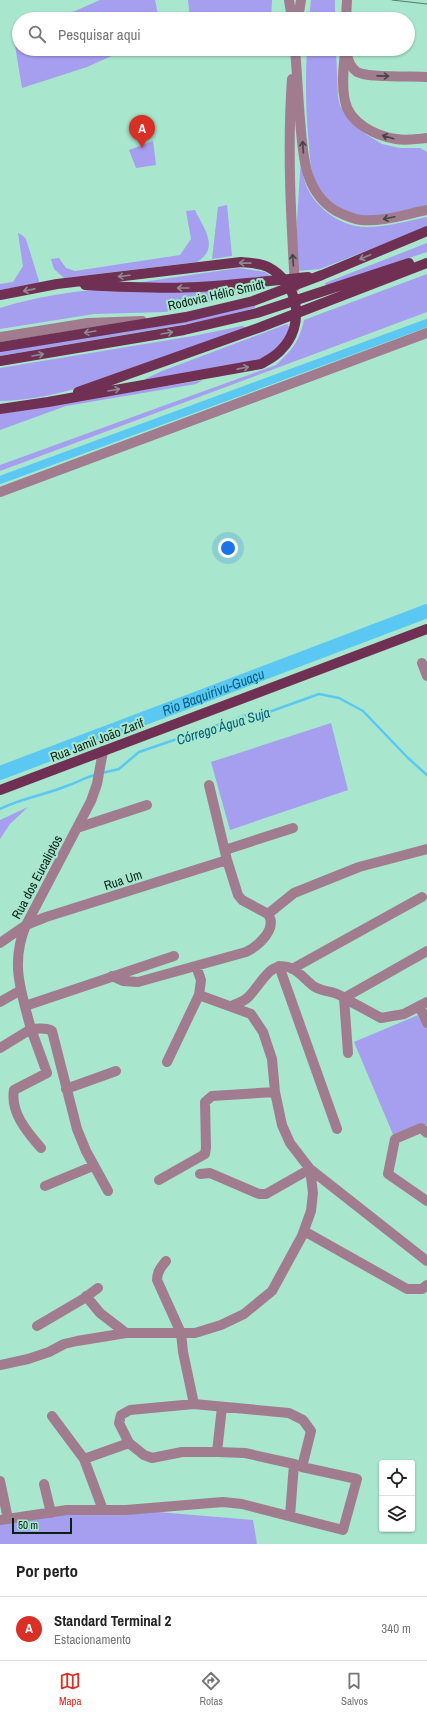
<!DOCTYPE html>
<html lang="pt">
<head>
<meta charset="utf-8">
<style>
  :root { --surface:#fff; --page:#f2f2f2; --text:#222; --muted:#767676; --line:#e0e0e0; --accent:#d93025 }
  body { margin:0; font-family:"Archivo Narrow",sans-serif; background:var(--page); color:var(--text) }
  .controls { position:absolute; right:12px; bottom:12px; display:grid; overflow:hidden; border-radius:4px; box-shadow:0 1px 3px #0004 }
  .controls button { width:36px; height:36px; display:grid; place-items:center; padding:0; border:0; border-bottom:1px solid var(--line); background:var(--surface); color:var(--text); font:20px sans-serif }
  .scale { position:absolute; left:12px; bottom:10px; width:60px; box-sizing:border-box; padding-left:4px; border:2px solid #072018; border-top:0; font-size:11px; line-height:14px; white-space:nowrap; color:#072018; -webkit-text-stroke:3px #a8e6cd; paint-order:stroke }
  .you { position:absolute; left:228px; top:548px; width:14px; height:14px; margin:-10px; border:3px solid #fff; border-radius:50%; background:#1a73e8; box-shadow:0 0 0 6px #1a73e833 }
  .badge { display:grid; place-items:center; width:26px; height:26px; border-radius:50%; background:var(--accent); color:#fff; font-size:13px; font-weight:700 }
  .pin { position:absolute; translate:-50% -33px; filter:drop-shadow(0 1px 2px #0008) }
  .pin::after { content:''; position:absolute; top:21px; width:14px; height:12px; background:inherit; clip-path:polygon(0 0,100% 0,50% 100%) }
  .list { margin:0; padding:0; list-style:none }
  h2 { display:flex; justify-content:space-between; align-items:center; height:52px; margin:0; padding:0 16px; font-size:17px }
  h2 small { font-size:13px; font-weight:400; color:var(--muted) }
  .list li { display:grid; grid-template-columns:26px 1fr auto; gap:12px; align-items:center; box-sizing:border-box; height:64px; padding:0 16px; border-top:1px solid var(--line) }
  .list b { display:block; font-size:15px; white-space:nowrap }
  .list p { margin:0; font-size:13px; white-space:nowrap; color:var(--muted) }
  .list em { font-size:13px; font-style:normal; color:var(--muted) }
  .icon { flex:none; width:22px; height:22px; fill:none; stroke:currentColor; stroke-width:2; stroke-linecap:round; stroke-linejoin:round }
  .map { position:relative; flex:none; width:427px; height:1544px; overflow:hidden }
  .search { position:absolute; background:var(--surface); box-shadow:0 1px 3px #0004; left:12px; right:12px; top:12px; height:44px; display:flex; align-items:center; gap:10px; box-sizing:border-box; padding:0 14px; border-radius:22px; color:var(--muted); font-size:15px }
  .sheet { height:116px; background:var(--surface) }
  nav { display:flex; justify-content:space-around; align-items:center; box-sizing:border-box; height:56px; border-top:1px solid var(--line); background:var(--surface); font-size:11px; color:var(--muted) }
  nav a { display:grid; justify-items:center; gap:2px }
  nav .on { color:var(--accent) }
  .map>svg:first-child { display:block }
</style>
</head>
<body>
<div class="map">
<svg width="427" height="1544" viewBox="0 0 427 1544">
  <rect width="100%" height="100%" fill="#a8e6cd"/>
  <path fill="#a69eef" d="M100,0H155L159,19H46L75,11Z
    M188,0H272L271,19H190Z
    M311,0H335V19H309Z
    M19,26V49H127L87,67L22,88L13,33L17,27Z
    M307,49H336L338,97L340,106L354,124L367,135L382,144L400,148H420L427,152V205C404,211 375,221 352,214C338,209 325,197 317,185C311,173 310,159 309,146C306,114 305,82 307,49Z
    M153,141L156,165L136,168L129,150Z
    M301,158C302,165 302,172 304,179C311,205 339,227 366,227C387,227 407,221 427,217V227L320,269L297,271L295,251Z
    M227,205L232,256L212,259L218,207Z
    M195,210C204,229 220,248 197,262L64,278L54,269L51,259L59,258L66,268L75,271L180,255L191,239L186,211Z
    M18,233L22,235L26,239L39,281L38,283L0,290V284L13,282L23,266Z
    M427,243V252L326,286L325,283Z
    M239,268L265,272L271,276L180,286L128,284Z
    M427,274V312L0,471V465L276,365C293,349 299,342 304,320Z
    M108,289L194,291L241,289L246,292L205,304L165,312L94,314L0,329V308C35,297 71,291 108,289Z
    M255,305V308L204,321L0,356V351Z
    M287,324L290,328L286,340L264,359L147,381L145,379L162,371Z
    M242,326L245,327V328L84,386C55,395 30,400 0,401V368L193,336Z
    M203,380L196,384L66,406L0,430V414Z
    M331,723L348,790L230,830L211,762Z
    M28,807L10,824L0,839V820Z
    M423,1013L427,1023V1125L395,1139L354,1042Z
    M134,1510L253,1520L257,1544H0V1520Z"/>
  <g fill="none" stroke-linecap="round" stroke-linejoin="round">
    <path stroke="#5bc7f3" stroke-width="2.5" d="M102,773L119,769L139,752L250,714L269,712L319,694L339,698L363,711L408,758L427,775
      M0,809C22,798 46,795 69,785C78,782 86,777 95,775"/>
    <path stroke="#5bc7f3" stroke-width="8" d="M0,480L427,323"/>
    <path stroke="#5bc7f3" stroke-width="14" id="s1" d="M0,773L427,611"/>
    <path stroke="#a17c8e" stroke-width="10" d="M289,0L292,19
      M298,19L301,0
      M346,19L347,0
      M295,49C297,72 298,96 300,119C303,153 303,191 336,211C344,215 352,219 361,220C383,222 406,214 427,210
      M345,49C344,66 341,84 345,101C349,123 376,136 396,139C406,141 417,139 427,138
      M347,53C348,61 350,67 357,72C367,78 413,76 427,77
      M292,79C287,148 291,218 295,287
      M0,337L88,323L142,321
      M0,492L427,333
      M422,663L427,676
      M77,828L147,805
      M225,850L293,828
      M268,914L294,893L359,867L427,849
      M0,943L26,925L46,917L227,860
      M427,951L344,998L381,1018L404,1014L427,1002
      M279,966L337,1129
      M292,969L422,897
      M112,976L123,981L138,982L246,952C258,946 278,929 268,914L242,900L238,895L227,860L209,785
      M0,1002L21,990
      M25,1006L174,956
      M231,1006C236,1004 242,1002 246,999C261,987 269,957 293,969C302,974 307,982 315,987C325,993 334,990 344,998L348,1053
      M418,1007L423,1013L427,1023
      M0,1048L31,1029C21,991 10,963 26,925L91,801L97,784L103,751
      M167,1062L199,995L201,980L196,966
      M66,1089L116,1071
      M427,1133L421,1128L395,1139L388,1174L427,1201
      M41,1148C27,1132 10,1112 14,1090L47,1073L31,1029C38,1029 46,1027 52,1031L77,1129L86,1151L108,1191
      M200,1174L210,1173L259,1194H266L310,1169L427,1261
      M159,1180L205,1154L206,1148L205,1102L212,1096L275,1092
      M45,1186L93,1166
      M304,1231L407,1289H422L427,1285
      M86,1296L100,1313L126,1333
      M37,1326L83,1299L98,1288
      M0,1365L28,1359L49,1352L64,1344L77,1341L126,1333H195L221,1325L244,1314L272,1291L302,1236L311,1211L313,1193L310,1169L290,1143L282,1125L275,1092L272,1059L263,1032L251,1014L199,995
      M194,1404L130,1410L121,1415L119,1423L129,1443L144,1455L152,1458L182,1452H217
      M222,1407L217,1452L245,1453L294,1464
      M52,1416L84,1459L103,1510
      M84,1459L129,1443
      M0,1481L8,1519
      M44,1484L51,1513
      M290,1516L294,1464L299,1466
      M0,1520L67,1510H126L223,1502L242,1504L343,1530L357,1479L302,1467L311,1431L303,1420L289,1413L194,1404L183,1352L181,1333L157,1280C157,1272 161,1267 166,1261"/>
    <path stroke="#6f3053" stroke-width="10" d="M85,285C122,287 160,289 198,287C235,285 271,281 308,277
      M0,295L57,284L241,262C250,263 260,263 268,267C299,283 306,325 281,350C276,356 268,360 261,364L48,402L0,409
      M0,347L186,317L253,301L322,275L427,231
      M0,361L184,330L257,313L409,263
      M78,392L261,327L427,263
      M0,790L427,629"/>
    <path stroke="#527c6d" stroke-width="1" d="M392,0L427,4"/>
  </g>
  <defs><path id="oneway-shaft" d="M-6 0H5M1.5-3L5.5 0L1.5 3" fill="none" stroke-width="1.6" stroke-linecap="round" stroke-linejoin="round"/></defs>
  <g stroke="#454547">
    <use href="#oneway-shaft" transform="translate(383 76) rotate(1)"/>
    <use href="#oneway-shaft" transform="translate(388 137) rotate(-164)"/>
    <use href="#oneway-shaft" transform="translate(303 147) rotate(-94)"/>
    <use href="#oneway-shaft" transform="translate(389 218) rotate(168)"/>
    <use href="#oneway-shaft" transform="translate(293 260) rotate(-94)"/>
  </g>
  <g stroke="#8c8b90">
    <use href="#oneway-shaft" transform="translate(365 257) rotate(157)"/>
    <use href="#oneway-shaft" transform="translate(245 263) rotate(-179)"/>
    <use href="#oneway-shaft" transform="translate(124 276) rotate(173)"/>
    <use href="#oneway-shaft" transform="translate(183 288) rotate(180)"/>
    <use href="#oneway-shaft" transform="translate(29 290) rotate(169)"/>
    <use href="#oneway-shaft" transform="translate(90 332) rotate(171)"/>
    <use href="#oneway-shaft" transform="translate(167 333) rotate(-10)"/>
    <use href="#oneway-shaft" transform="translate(38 355) rotate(-10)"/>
    <use href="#oneway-shaft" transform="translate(243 368) rotate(-11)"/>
    <use href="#oneway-shaft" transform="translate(114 390) rotate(-10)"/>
  </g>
  <g text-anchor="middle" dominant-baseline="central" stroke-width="4" stroke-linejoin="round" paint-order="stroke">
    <g font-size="13" fill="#072018" stroke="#a8e6cd">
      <text transform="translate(216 295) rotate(-13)">Rodovia Hélio Smidt</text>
      <text transform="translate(97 740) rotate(-21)">Rua Jamil João Zarif</text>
      <text transform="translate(37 877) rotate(-62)">Rua dos Eucaliptos</text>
      <text transform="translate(123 880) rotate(-18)">Rua Um</text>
    </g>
    <g font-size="14" font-style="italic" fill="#015f7c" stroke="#a8e6cd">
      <text stroke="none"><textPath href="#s1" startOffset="228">Rio Baquirivu-Guaçu</textPath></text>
      <text transform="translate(223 726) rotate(-17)">Córrego Água Suja</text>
    </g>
  </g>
</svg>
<div class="controls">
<button><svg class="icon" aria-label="locate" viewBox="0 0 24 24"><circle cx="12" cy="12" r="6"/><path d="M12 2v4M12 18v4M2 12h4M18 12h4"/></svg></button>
<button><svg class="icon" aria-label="layers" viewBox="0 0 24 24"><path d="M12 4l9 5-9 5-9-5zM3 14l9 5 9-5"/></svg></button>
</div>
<div class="scale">50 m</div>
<div class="you"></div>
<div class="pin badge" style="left:142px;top:148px">A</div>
<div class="search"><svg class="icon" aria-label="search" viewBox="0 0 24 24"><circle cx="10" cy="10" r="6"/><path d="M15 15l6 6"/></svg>Pesquisar aqui</div>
</div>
<section class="sheet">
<h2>Por perto<small></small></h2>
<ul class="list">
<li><span class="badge">A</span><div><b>Standard Terminal 2</b><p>Estacionamento</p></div><em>340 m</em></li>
</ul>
</section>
<nav>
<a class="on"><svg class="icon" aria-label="map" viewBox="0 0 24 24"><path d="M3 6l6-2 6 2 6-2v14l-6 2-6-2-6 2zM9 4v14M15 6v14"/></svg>Mapa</a>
<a><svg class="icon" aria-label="directions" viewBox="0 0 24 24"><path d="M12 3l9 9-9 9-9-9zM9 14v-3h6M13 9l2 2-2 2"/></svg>Rotas</a>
<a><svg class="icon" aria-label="saved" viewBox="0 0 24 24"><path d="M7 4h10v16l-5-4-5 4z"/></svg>Salvos</a>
</nav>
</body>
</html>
